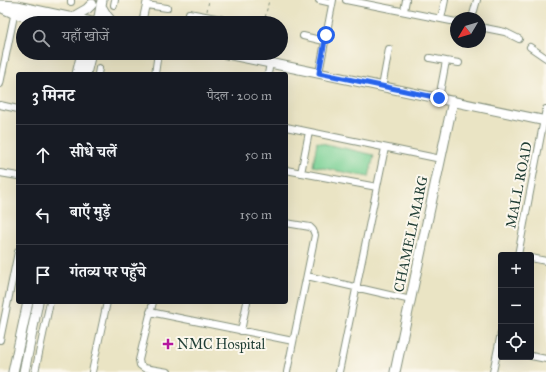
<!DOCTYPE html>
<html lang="hi">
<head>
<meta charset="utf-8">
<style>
  :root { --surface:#171b24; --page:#20242c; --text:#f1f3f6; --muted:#9ea1a6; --line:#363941 }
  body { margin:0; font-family:"IM FELL Great Primer","Noto Serif Devanagari",serif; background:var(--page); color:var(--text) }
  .controls { position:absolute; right:12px; bottom:12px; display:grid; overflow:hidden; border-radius:4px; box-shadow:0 4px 16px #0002 }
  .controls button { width:36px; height:36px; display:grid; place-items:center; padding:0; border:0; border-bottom:1px solid var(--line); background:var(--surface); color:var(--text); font:20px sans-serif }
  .compass { position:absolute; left:450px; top:12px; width:36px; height:36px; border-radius:50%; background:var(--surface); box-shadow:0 4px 16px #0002; rotate:232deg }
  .stop { position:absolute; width:12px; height:12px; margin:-9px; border:3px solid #2563eb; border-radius:50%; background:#fff }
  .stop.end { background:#2563eb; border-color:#fff; box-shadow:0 1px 4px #0008 }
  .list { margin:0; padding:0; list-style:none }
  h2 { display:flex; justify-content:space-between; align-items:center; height:52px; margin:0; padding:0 16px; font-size:17px }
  h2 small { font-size:13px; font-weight:400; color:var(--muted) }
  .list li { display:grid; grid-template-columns:26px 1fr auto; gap:12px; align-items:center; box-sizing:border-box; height:60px; padding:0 16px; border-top:1px solid var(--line) }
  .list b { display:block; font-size:15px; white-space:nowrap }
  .list em { font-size:13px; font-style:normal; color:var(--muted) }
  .icon { flex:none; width:22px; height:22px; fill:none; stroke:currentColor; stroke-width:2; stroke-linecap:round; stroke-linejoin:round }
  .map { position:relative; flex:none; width:546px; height:372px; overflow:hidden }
  .search { position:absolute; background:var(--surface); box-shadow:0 4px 16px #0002; left:16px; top:16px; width:272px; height:44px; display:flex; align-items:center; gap:10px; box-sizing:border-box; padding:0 14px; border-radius:22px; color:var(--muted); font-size:15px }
  .panel { position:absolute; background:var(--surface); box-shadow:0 4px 16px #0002; left:16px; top:72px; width:272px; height:232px; border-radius:4px }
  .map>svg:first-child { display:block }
</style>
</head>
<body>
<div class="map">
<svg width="546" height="372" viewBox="0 0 546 372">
  <rect width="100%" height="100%" fill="#fbf7ec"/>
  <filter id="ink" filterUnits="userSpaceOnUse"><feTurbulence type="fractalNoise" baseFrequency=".025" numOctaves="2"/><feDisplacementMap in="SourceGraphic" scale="8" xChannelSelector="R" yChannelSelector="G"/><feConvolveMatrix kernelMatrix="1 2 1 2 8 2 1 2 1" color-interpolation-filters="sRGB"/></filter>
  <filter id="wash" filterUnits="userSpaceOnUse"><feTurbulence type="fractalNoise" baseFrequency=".012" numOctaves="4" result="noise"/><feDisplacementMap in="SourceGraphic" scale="16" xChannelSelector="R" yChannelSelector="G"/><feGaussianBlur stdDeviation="0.9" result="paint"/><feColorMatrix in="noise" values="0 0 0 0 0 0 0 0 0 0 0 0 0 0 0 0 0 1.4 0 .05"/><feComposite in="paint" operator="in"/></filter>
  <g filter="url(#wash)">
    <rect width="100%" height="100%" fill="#eae4c4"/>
    <path fill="#7bd195" stroke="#4d8764" d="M317,142L374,155L369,177L313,166Z"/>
  </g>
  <g filter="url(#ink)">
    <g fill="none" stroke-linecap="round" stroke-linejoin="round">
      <g stroke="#84907c" stroke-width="8">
        <path id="street" d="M319,0L332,3
          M346,0L456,22
          M71,2V0
          M114,5L115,0
          M146,5L167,8
          M404,11L406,0
          M189,13L221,19
          M472,18L477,0
          M441,19L445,0
          M142,23L147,0
          M480,27L505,32L519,39
          M303,36L324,41
          M530,47L546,58
          M430,58L446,61L439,98
          M446,61L459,63
          M319,73L333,0
          M98,74L99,68
          M155,74L158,53
          M268,74L270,63
          M0,84L15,11
          M382,87L389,49
          M0,105L18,109
          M286,127L441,159
          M286,170L377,187
          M0,173L18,176
          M301,173L309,132
          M286,223L310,227L313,230L315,235L287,372
          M518,255L546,109
          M531,258L546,261
          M307,276L411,300
          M153,302L139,360L140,365L144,368L168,372
          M150,312L293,341
          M241,331L247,302
          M0,340L18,252
          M531,356L546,359
          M35,372L50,302
          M92,372L107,302
          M339,372L385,148
          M493,372L501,333"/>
      </g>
      <g stroke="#84907c" stroke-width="11">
        <path id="secondary" d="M0,5L17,6L96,23
          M101,6L107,16L113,23
          M0,7L15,14L56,23
          M73,17L87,9L92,4
          M98,23L102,0
          M222,53L546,121
          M77,74L82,53
          M86,74L91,53
          M13,372L28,302
          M24,372L38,302
          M395,372L453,101"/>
      </g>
      <path stroke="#84907c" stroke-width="1" stroke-dasharray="3 3" stroke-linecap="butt" d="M207,11L209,0
        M264,23L269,0"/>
      <use href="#street" stroke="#fff" stroke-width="6"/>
      <use href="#secondary" stroke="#fff" stroke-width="9"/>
    </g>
  </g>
  <g fill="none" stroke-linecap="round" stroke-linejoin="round" filter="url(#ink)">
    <path stroke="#2563eb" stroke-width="5" d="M326,35L319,73L439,98"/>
  </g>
  <path fill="#b5179e" stroke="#fbf7ec" stroke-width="1.5" d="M166 338h4v4h4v4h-4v4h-4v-4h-4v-4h4z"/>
  <g text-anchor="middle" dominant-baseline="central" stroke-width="4" stroke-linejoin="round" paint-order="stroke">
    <g font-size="14" fill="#1f3d34" stroke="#fbf7ec">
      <text transform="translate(519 185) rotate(-79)">MALL ROAD</text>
      <text transform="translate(411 234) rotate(-78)">CHAMELI MARG</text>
    </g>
    <g font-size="14" fill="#1f3d34" stroke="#fbf7ec" text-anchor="start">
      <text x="177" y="344">NMC Hospital</text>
    </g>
  </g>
</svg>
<div class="controls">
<button>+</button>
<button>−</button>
<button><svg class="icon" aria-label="locate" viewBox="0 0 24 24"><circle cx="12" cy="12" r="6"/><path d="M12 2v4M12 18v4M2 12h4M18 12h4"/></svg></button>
</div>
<svg class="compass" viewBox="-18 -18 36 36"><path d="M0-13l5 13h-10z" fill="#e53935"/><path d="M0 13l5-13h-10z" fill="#9ea1a6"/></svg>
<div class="stop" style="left:326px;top:35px"></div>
<div class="stop end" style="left:439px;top:98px"></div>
<div class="search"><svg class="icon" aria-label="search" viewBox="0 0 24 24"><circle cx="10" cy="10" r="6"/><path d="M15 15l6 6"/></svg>यहाँ खोजें</div>
<section class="panel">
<h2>3 मिनट<small>पैदल · 200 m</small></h2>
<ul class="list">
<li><svg class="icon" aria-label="ahead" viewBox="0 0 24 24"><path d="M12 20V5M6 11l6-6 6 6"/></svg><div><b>सीधे चलें</b></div><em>50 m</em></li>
<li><svg class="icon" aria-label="left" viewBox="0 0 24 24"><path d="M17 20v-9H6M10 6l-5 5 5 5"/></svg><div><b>बाएँ मुड़ें</b></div><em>150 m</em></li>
<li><svg class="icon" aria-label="arrive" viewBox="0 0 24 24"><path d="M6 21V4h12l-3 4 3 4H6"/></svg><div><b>गंतव्य पर पहुँचे</b></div></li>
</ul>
</section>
</div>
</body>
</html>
